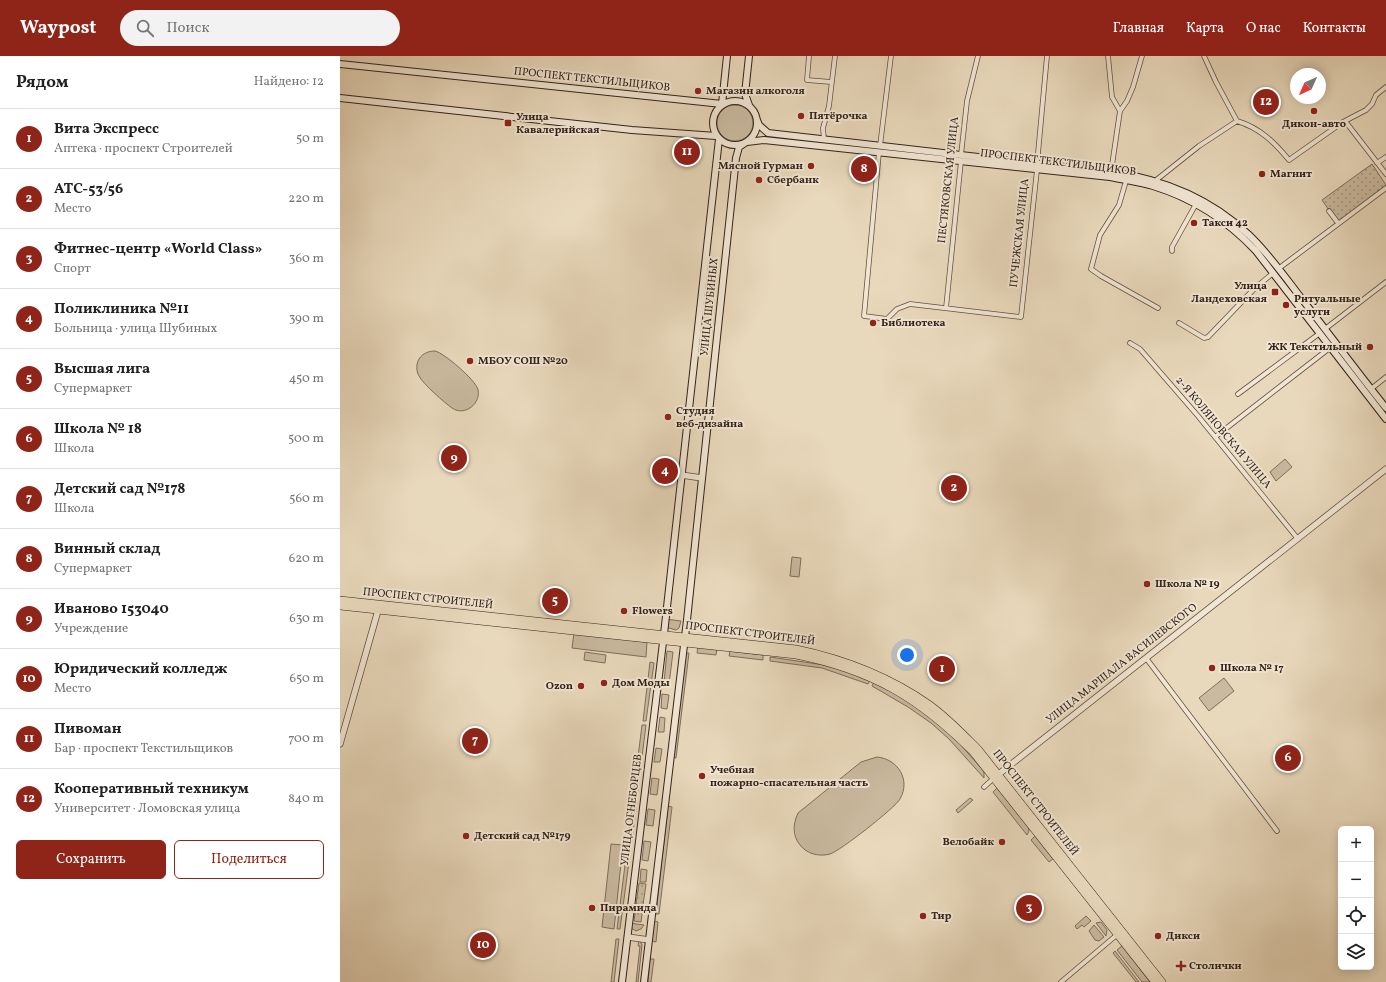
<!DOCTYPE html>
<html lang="ru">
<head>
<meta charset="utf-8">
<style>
  :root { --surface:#fff; --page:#f2f2f2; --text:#222; --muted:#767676; --line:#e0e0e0; --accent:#8f2418 }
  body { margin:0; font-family:Vollkorn,serif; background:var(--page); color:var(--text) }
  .controls { position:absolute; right:12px; bottom:12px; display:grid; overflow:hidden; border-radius:6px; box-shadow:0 2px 10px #0003 }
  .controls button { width:36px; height:36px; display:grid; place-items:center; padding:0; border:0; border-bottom:1px solid var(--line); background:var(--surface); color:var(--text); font:20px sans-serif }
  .compass { position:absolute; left:950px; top:12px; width:36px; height:36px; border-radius:50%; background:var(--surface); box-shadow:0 2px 10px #0003; rotate:225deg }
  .you { position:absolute; left:567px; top:599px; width:14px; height:14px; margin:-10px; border:3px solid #fff; border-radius:50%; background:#1a73e8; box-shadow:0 0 0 6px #1a73e833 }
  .badge { display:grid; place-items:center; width:26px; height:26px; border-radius:50%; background:var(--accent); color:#fff; font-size:13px; font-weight:700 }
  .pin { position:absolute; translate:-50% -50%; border:2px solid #fff; box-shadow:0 1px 4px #0006 }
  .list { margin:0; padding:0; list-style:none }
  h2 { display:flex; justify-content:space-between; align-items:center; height:52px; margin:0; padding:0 16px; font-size:17px }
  h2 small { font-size:13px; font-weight:400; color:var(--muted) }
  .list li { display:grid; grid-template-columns:26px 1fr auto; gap:12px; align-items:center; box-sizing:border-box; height:60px; padding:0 16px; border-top:1px solid var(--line) }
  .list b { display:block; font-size:15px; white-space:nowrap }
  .list p { margin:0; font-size:13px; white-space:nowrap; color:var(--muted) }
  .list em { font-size:13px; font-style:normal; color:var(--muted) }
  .actions { display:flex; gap:8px; padding:12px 16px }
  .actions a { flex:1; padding:9px 0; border:1px solid var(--accent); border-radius:6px; text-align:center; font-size:14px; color:var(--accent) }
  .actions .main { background:var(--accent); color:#fff }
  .icon { flex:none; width:22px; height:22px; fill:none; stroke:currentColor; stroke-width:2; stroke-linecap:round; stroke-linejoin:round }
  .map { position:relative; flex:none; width:1046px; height:926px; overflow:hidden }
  header { display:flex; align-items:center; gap:24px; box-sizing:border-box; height:56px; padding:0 20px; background:var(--accent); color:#fff }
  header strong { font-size:19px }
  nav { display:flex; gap:22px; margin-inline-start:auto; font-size:14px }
  .search { width:280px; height:36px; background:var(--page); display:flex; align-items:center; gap:10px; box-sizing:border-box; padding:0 14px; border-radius:22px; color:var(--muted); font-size:15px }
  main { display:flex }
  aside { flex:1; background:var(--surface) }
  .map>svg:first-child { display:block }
</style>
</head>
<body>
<header>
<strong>Waypost</strong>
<div class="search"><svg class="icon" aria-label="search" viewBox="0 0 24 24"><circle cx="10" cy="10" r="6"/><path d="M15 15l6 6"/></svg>Поиск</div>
<nav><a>Главная</a><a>Карта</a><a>О нас</a><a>Контакты</a></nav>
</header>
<main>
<aside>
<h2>Рядом<small>Найдено: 12</small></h2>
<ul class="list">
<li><span class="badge">1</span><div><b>Вита Экспресс</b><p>Аптека · проспект Строителей</p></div><em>50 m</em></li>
<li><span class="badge">2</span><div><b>АТС-53/56</b><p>Место</p></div><em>220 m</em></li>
<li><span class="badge">3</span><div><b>Фитнес-центр «World Class»</b><p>Спорт</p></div><em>360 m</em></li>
<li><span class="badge">4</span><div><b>Поликлиника №11</b><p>Больница · улица Шубиных</p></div><em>390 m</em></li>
<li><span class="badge">5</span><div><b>Высшая лига</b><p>Супермаркет</p></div><em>450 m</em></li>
<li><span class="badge">6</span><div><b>Школа № 18</b><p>Школа</p></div><em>500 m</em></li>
<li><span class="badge">7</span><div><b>Детский сад №178</b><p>Школа</p></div><em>560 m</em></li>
<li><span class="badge">8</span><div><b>Винный склад</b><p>Супермаркет</p></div><em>620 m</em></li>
<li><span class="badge">9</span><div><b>Иваново 153040</b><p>Учреждение</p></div><em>630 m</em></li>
<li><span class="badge">10</span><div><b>Юридический колледж</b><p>Место</p></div><em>650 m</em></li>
<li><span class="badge">11</span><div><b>Пивоман</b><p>Бар · проспект Текстильщиков</p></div><em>700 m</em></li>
<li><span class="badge">12</span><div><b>Кооперативный техникум</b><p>Университет · Ломовская улица</p></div><em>840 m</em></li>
</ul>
<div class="actions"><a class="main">Сохранить</a><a>Поделиться</a></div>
</aside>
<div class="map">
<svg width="1046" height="926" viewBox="0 0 1046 926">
  <defs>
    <pattern id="park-dots" width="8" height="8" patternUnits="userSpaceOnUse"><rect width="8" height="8" fill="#cabaa0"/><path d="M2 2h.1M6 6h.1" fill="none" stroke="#a59782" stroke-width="1.8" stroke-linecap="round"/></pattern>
  </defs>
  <rect width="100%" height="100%" fill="#e9d9bc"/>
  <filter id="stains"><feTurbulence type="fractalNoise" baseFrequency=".005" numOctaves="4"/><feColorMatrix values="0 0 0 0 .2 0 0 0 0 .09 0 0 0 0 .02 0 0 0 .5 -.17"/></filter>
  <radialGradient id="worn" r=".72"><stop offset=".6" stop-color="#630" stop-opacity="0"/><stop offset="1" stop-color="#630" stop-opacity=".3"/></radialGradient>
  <path fill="#cabaa0" stroke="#7e6e5d" d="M377 67a18 18 0 1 1 36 0a18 18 0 1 1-36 0Z
    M95,295C104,297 136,324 138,334C141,347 125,361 112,352C105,347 83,328 79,320C76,315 76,308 79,303C83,297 89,295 95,295Z
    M945,403L952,411L936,425L930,416Z
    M452,501L461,502L459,521L450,520Z
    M325,563L341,565L339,572L336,574L325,571Z
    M234,577L307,586L306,601L232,592Z
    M358,591L377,593L376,599L357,597Z
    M327,595L333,596L329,628L324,627Z
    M390,595L423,599V604L389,600Z
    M245,596L266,599L265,607L244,604Z
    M345,597H349L336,702L332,701Z
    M430,601L491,610L530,624L528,628L482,612L430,605Z
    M310,606L314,607L306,665H303Z
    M884,622L894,635L869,655L859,642Z
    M534,626L574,649L613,680L642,713L644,716V722L609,683L591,667L568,651L532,630Z
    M322,638L329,639L327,653L321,652Z
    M320,661L325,662L324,676H318Z
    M302,669H306L297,741H293Z
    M316,692L322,693L320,706H314Z
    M537,701C558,703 571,724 560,743C555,752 500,795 490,798C479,801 467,798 460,789C452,779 453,768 458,757L521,706Z
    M312,722L319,723L317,739L310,738Z
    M657,732L688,771L689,775L687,779L653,736Z
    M630,742L633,744L618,757L616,754Z
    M293,745L297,746L280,873H277Z
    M328,750L332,751L319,858H316Z
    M308,753L315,754L313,770L306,769Z
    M695,780L713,803L709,806L691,784Z
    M304,785L311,786L308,805L302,804Z
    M271,788L283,789L274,873L262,871Z
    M301,813L307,814L306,826H300Z
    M746,860L751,865L744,871L742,869L737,873L735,870Z
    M314,865L318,866L316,886L312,885Z
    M761,866L767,874L766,880L756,867Z
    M290,867L304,869L301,873L296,875L291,872Z
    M754,869L764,881L759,885L755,884L749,875Z
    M276,883H279L274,926H271Z
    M299,883L302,889L298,926H296L300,890H298Z
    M782,890L810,926H802L777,894Z
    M775,895L799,926H796L773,897Z
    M310,903H314L311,926H308Z"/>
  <path fill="url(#park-dots)" stroke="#7e6e5d" d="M1032,108L1046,129V132L998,167L982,144Z
    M299,827L306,828L303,849L296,848Z
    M296,850L303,851L301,866L294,865Z"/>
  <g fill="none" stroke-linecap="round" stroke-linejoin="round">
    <g stroke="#605042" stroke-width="5.5">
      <path id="minor" d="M469,0L467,24L491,26
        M768,0L772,41L780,55
        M897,65C920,72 934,86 949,104L1003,66L1026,54L1032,48L1036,39L1046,31
        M1005,65L1046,118
        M484,84L483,72L489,50L495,0
        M540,90L551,0
        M539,96L524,260L547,263L557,253L570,248L681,261L697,114
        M621,99L627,45L638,0
        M1037,107L1046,101
        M697,108L707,0
        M771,116L780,55L787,45L793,31L802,0
        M786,125L779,149L760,179L751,213L761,220L818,252
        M815,125L859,90L897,65L876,26L864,0
        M989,155L998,167
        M832,195V191L856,148
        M938,213L1046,132
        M606,252L621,105
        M839,267L864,282L868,281L914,233L933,217
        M985,273L1046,226
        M790,287L800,293L858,360L958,483
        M1031,333L1046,321
        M898,338L980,277
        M875,381L991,291
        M806,602L937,775
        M644,731L654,722
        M721,926L779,877"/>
    </g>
    <g stroke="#605042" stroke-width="7">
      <path id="tertiary" d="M341,419L362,422
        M0,688L39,551
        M655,721L1046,413
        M288,881L309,884"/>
    </g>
    <g stroke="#32221a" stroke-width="8">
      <path id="secondary" d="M409,0L405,38L409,49
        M0,8L382,48
        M0,42L292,74L376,80
        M373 67a22 22 0 1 1 44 0a22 22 0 1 1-44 0Z
        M382,48L387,0
        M417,64L419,69L428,77L771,116C822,123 871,143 909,179C930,199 947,224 965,247C992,282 1018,317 1046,352
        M407,86L424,84L770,121C784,124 799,126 813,130C852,142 888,165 916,195L1046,363
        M282,926L324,578L379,83
        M304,926L347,564L396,102L399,91L405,87"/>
    </g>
    <g stroke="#32221a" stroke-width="8">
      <path id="primary" d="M0,544L456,593C504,603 550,621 590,649C608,662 623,678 638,693L822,926
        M0,550L456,599C532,614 579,642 633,696L815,926"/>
    </g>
    <use href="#minor" stroke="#f1e6d3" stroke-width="4"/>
    <use href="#tertiary" stroke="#f1e6d3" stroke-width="5.5"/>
    <use href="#secondary" stroke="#f1e6d3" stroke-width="6"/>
    <use href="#primary" stroke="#e9d9bc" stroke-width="7"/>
  </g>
  <g fill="#8f2418" stroke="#f1e6d3" stroke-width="1.5">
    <circle cx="358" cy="35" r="4"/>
    <circle cx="974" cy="55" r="4"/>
    <circle cx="461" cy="60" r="4"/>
    <rect x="164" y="63" width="8" height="8" rx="2"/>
    <circle cx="471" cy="110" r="4"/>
    <circle cx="922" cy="118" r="4"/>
    <circle cx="419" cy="124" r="4"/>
    <circle cx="854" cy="167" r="4"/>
    <rect x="931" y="232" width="8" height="8" rx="2"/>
    <circle cx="946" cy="249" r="4"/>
    <circle cx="533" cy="267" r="4"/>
    <circle cx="1030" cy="291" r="4"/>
    <circle cx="130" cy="305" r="4"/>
    <circle cx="328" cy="361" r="4"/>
    <circle cx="807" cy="528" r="4"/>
    <circle cx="284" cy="555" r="4"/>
    <circle cx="872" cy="612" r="4"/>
    <circle cx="264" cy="627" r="4"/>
    <circle cx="241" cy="630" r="4"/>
    <circle cx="362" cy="720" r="4"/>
    <circle cx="126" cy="780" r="4"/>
    <circle cx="662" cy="786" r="4"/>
    <circle cx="252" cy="852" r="4"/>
    <circle cx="583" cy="860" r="4"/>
    <circle cx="818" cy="880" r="4"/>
    <path d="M839 904h4v4h4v4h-4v4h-4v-4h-4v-4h4z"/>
  </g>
  <g text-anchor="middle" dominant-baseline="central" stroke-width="4" stroke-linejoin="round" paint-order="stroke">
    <g font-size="11" fill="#32221a" stroke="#f1e6d3">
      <text transform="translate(252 24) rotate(6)">ПРОСПЕКТ ТЕКСТИЛЬЩИКОВ</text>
      <text transform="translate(718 107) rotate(7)">ПРОСПЕКТ ТЕКСТИЛЬЩИКОВ</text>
      <text transform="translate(609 124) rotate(-84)">ПЕСТЯКОВСКАЯ УЛИЦА</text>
      <text transform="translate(680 177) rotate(-84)">ПУЧЕЖСКАЯ УЛИЦА</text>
      <text transform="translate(370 251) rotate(-84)">УЛИЦА ШУБИНЫХ</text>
      <text transform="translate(883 377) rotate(50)">2-Я КОЛЯНОВСКАЯ УЛИЦА</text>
      <text transform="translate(88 543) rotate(6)">ПРОСПЕКТ СТРОИТЕЛЕЙ</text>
      <text transform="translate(410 578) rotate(7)">ПРОСПЕКТ СТРОИТЕЛЕЙ</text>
      <text transform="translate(782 608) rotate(-38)">УЛИЦА МАРШАЛА ВАСИЛЕВСКОГО</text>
      <text transform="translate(695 747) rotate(52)">ПРОСПЕКТ СТРОИТЕЛЕЙ</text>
      <text transform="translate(292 754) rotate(-83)">УЛИЦА ОГНЕБОРЦЕВ</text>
    </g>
    <g font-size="11" font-weight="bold" fill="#32221a" stroke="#f1e6d3" text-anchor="start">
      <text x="366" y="35">Магазин алкоголя</text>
      <text x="469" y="60">Пятёрочка</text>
      <text x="176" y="61">Улица<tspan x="176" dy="13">Кавалерийская</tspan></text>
      <text x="974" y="68" text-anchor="middle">Дикон-авто</text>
      <text x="463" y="110" text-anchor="end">Мясной Гурман</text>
      <text x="930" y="118">Магнит</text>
      <text x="427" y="124">Сбербанк</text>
      <text x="862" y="167">Такси 42</text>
      <text x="927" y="230" text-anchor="end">Улица<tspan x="927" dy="13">Ландеховская</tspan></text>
      <text x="954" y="243">Ритуальные<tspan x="954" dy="13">услуги</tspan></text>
      <text x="541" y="267">Библиотека</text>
      <text x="1022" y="291" text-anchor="end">ЖК Текстильный</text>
      <text x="138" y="305">МБОУ СОШ №20</text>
      <text x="336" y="355">Студия<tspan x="336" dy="13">веб-дизайна</tspan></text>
      <text x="815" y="528">Школа № 19</text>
      <text x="292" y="555">Flowers</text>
      <text x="880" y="612">Школа № 17</text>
      <text x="272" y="627">Дом Моды</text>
      <text x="233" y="630" text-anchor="end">Ozon</text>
      <text x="370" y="714">Учебная<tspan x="370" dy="13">пожарно-спасательная часть</tspan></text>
      <text x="134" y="780">Детский сад №179</text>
      <text x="654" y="786" text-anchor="end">Велобайк</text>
      <text x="260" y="852">Пирамида</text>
      <text x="591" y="860">Тир</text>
      <text x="826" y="880">Дикси</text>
      <text x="849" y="910">Столички</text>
    </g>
  </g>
  <rect width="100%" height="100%" filter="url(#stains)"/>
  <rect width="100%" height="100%" fill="url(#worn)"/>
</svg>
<div class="controls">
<button>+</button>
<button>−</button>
<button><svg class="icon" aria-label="locate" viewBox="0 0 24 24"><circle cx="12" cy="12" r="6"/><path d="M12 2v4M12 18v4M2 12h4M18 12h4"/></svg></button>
<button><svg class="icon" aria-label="layers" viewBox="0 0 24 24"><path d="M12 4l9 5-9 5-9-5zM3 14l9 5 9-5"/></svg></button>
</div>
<svg class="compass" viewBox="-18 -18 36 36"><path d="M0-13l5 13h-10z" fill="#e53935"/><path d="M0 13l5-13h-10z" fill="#767676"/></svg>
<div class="you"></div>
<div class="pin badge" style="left:602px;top:613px">1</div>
<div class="pin badge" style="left:614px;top:432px">2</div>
<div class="pin badge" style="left:689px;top:852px">3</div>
<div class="pin badge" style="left:325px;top:415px">4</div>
<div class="pin badge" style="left:215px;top:545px">5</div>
<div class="pin badge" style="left:948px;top:702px">6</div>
<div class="pin badge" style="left:135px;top:685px">7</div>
<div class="pin badge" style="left:524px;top:113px">8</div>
<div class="pin badge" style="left:114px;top:402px">9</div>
<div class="pin badge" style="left:143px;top:889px">10</div>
<div class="pin badge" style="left:347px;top:96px">11</div>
<div class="pin badge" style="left:926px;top:46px">12</div>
</div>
</main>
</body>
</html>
